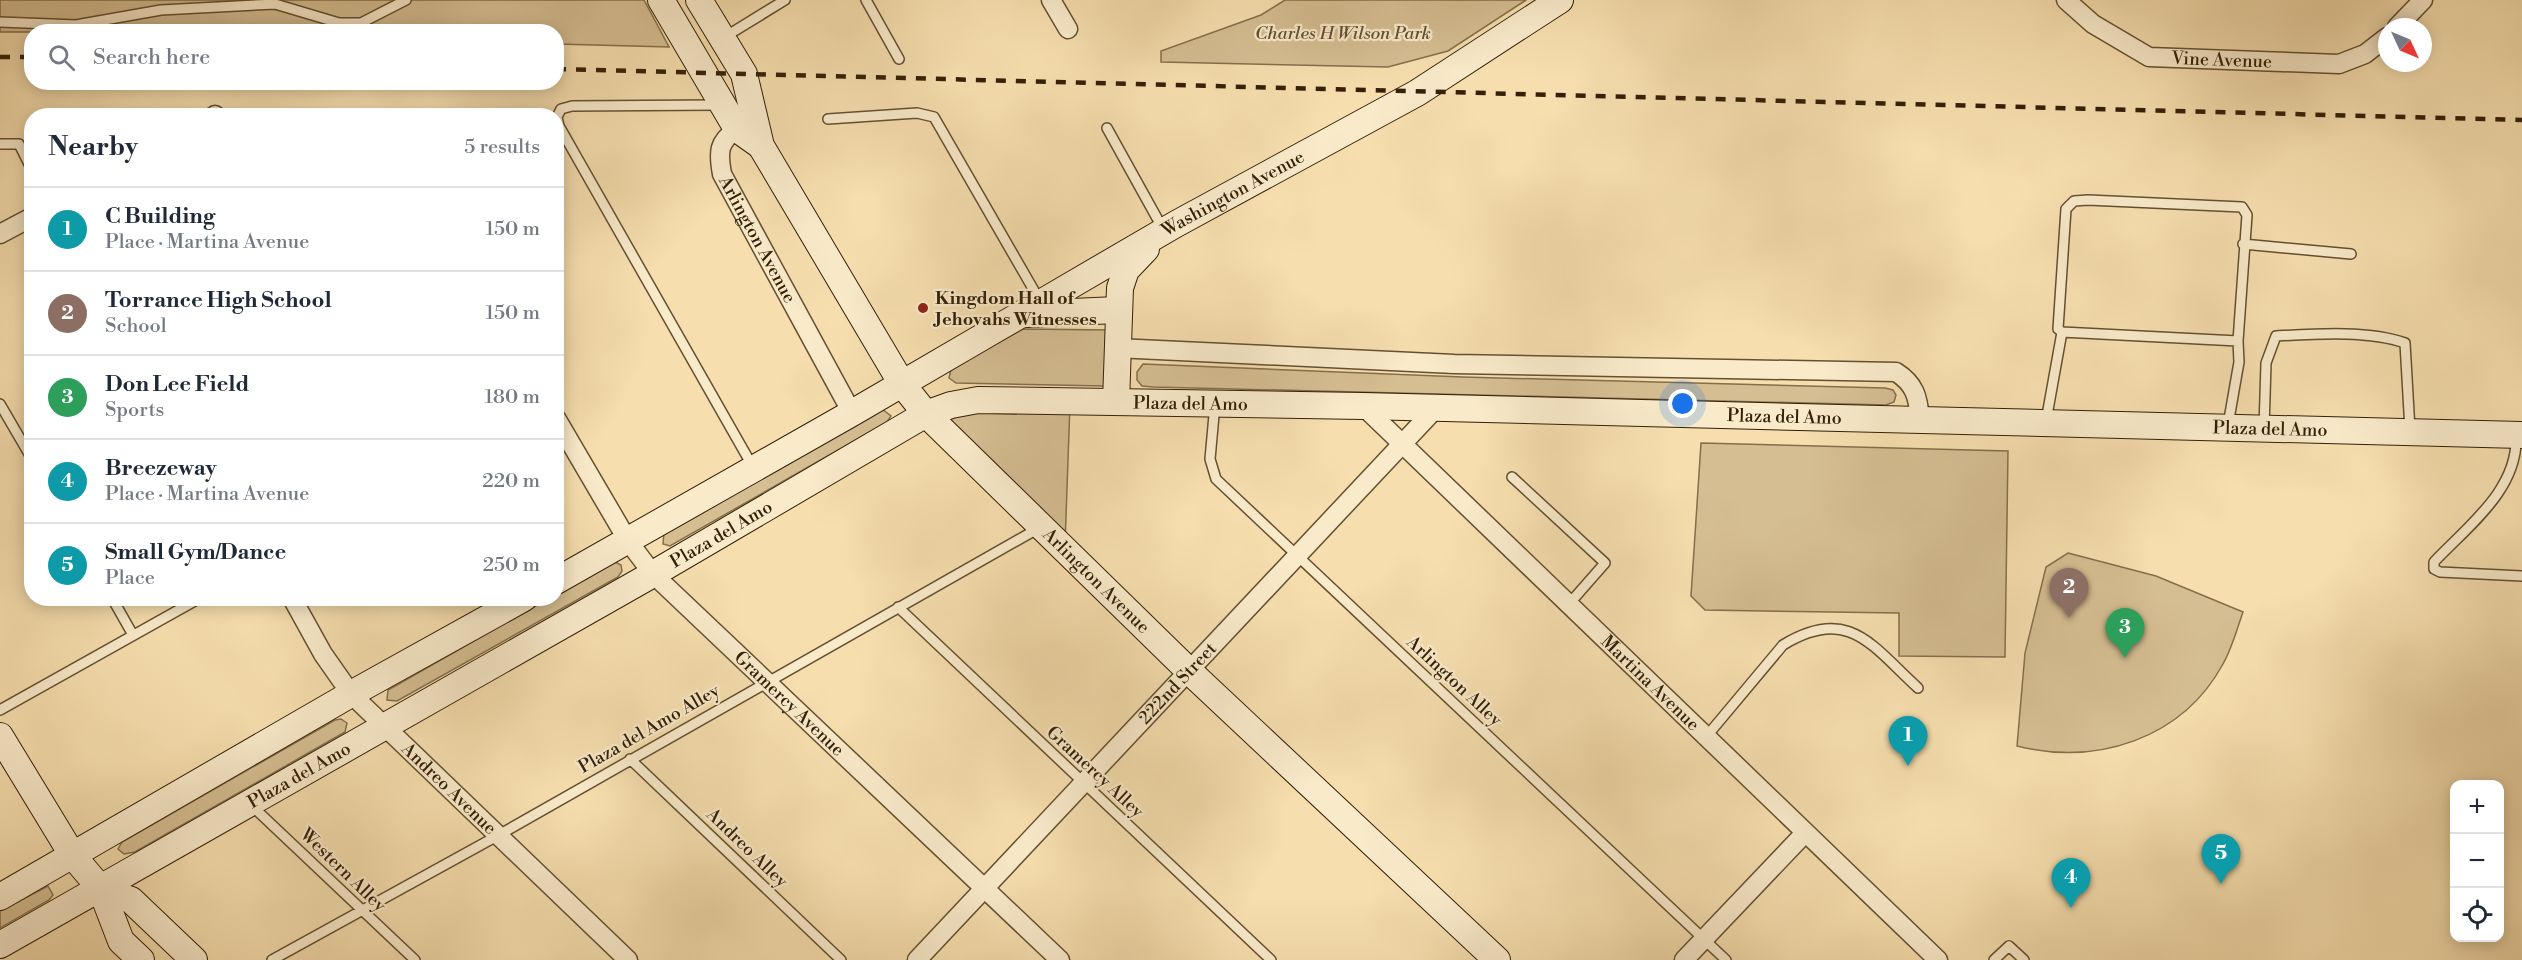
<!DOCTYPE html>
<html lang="en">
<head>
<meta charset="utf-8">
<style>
  :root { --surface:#fff; --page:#f2f2f3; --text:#1f2937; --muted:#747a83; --line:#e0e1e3; --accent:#8f2418 }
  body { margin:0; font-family:"Libre Bodoni",serif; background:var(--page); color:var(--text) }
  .controls { position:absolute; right:18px; bottom:18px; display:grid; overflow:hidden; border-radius:12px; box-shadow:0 3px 15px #0003 }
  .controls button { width:54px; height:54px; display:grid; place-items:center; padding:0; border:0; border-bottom:2px solid var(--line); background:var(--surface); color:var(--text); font:30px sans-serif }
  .compass { position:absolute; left:2378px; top:18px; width:54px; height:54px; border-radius:50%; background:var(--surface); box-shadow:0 3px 15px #0003; rotate:134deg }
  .you { position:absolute; left:1683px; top:404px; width:21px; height:21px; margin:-15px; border:4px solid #fff; border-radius:50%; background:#1a73e8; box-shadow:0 0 0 9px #1a73e833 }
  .badge { display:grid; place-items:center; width:39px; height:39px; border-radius:50%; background:var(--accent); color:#fff; font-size:20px; font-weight:700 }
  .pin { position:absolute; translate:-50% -50px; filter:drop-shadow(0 2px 3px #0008) }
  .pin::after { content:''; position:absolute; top:32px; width:21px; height:18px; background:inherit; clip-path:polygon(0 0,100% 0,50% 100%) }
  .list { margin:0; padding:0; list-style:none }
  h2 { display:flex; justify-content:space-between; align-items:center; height:78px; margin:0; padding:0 24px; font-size:26px }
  h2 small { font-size:20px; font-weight:400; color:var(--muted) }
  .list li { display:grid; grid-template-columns:39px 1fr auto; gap:18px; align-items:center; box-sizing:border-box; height:84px; padding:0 24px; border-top:2px solid var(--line) }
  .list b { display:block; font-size:22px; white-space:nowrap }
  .list p { margin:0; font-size:20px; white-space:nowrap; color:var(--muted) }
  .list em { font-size:20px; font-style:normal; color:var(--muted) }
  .icon { flex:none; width:33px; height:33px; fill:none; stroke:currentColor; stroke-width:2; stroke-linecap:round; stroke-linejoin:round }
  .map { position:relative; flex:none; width:2522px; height:960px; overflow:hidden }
  .search { position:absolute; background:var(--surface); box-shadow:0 3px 15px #0003; left:24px; top:24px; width:540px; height:66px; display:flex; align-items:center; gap:15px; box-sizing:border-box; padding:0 21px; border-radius:24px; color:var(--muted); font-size:22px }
  .panel { position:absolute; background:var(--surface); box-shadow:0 3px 15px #0003; left:24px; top:108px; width:540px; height:498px; border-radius:24px }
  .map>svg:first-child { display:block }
</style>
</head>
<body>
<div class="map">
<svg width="2522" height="960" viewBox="0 0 2522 960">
  <rect width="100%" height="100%" fill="#f6deae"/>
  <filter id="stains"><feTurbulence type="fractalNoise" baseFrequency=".00333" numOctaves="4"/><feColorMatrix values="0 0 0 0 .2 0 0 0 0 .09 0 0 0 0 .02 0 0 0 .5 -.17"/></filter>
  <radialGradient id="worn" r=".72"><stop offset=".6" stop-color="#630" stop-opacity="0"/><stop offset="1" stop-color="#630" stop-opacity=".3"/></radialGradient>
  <path fill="#d5be92" stroke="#846f4c" stroke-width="1.5" d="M0,0H644L669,47L557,44L556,32H0Z
    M1285,0H1526L1448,51L1388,67L1161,62V51L1261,15Z
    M1023,329L1109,330L1104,386L956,383L949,378L951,369Z
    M1143,364L1463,377L1885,388L1893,390L1896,395L1894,402L1886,405L1153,387L1142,386L1137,380V372Z
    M1070,404L1065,545L931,415Z
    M882,409L891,416L887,422L670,546L663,544L664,532Z
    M1701,443L2008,451L2005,657L1899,656V613L1705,610L1691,596Z
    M2068,553L2156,576L2243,612C2237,629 2232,648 2223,664C2182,739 2097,766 2017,746L2025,653L2046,567Z
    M615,562L621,565L622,571L618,577L397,701L387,700L388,690L548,599L556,598L557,594Z
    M341,719L347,723L345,732L135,852L124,854L118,849L122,842L335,720Z
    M48,886L53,895L49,900L0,928V911Z"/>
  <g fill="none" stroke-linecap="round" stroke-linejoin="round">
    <g stroke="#645031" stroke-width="12">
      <path id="lane" d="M866,0L899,59
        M0,22L76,25L161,10L275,4L339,23H361L406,0
        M723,38L785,0
        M718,105L572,106L561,109L557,117L559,126L753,467
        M828,119L917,113L934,117L1040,301
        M1107,128L1163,229
        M0,144H19L32,170
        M2243,244L2351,254
        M0,404L32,459
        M1215,404L1210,459L1216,479L1726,960
        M2046,421L2062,332
        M2228,425L2239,362L2238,341L2247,215L2242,207L2088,200L2074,201L2066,209L2058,329L2062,332L2238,341
        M2264,428L2266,363L2276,336C2314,334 2369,330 2405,343L2410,430
        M2516,435C2519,489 2468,526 2434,562V569L2440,572L2522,576
        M1512,477L1605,563L1569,604
        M112,598L133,635
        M898,607L1271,960
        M0,710L200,598
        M1706,737L1783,645C1849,605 1872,646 1918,688
        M630,759L841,960
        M251,805L415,960
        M272,960L497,836L1039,528
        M1994,960L2009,946L2024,960"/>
    </g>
    <g stroke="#645031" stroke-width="21">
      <g id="street">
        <path d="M1051,0L1068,29"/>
        <path id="s1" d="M2066,0L2093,24L2149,57L2339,64L2365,54L2387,37"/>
        <path d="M2397,27L2423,0"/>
        <path d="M215,116V115"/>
        <path id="s2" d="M737,129C718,142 718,152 722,174L852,413"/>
        <path d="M0,234L32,217"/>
        <path d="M1116,348L1454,364L1896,372C1915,384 1918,397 1920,419"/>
        <path id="s3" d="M1363,406L1938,960"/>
        <path id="s4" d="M556,418L628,541L653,574L1060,960"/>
        <path id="s5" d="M292,598L323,654L351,694L628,960"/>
        <path id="s6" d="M917,960L1436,408"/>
        <path d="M1684,960L1805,833"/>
      </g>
    </g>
    <g stroke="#332007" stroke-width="28">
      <g id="secondary">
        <path d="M661,0L737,129L761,146"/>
        <path id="s7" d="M699,0L744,74L761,146L902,384L926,414L1188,670L1497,960"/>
        <path d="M1027,314L1117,310"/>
        <path d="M1116,402L1120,288L1126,270L1146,249"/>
        <path id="s8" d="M556,581L852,413L1176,224L1417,93L1560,0"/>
        <path d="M0,736L73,856L101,889L121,941L141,960"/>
        <path d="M101,889L131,900L194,960"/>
        <path d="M0,897L351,694L524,598"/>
        <path id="s9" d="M0,945L653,574L926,414L951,405L978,400L1363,406L2522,435"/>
      </g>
    </g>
    <use href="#lane" stroke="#f9eaca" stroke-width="9"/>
    <use href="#street" stroke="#f9eaca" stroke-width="18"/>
    <use href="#secondary" stroke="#f9eaca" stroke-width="26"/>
    <path stroke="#332007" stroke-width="4.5" stroke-dasharray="10 10" stroke-linecap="butt" d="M0,57H32
      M556,69L2522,120"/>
  </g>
  <circle fill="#8f2418" stroke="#f9eaca" stroke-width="2" cx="923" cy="308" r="6"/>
  <g text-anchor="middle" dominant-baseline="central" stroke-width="4.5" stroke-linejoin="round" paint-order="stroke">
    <g font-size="18" font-style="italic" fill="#644f31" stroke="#f9eaca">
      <text x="1343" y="33">Charles H Wilson Park</text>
    </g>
    <g font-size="18" fill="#332007" stroke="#f9eaca">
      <text stroke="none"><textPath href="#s1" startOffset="174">Vine Avenue</textPath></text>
      <text stroke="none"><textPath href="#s8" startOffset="780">Washington Avenue</textPath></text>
      <text stroke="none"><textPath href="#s2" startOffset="126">Arlington Avenue</textPath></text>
      <text stroke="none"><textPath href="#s9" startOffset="1334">Plaza del Amo</textPath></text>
      <text stroke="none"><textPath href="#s9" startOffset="1928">Plaza del Amo</textPath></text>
      <text stroke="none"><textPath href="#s9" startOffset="2414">Plaza del Amo</textPath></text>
      <text stroke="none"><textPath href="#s9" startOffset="830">Plaza del Amo</textPath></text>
      <text stroke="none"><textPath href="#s7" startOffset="714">Arlington Avenue</textPath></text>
      <text transform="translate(1454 681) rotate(43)">Arlington Alley</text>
      <text stroke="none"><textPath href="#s6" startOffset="380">222nd Street</textPath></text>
      <text stroke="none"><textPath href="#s3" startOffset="399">Martina Avenue</textPath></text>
      <text stroke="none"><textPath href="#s4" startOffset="372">Gramercy Avenue</textPath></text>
      <text transform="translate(649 729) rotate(-30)">Plaza del Amo Alley</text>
      <text transform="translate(1095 772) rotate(43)">Gramercy Alley</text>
      <text stroke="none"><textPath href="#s9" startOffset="344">Plaza del Amo</textPath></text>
      <text stroke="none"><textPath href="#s5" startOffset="249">Andreo Avenue</textPath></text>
      <text transform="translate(747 848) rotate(44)">Andreo Alley</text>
      <text transform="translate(343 870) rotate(44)">Western Alley</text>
    </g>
    <g font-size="18" font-weight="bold" fill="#332007" stroke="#f9eaca" text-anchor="start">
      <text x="935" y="298">Kingdom Hall of<tspan x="935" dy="21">Jehovahs Witnesses</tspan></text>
    </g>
  </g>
  <rect width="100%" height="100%" filter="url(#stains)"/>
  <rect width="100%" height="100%" fill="url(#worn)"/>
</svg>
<div class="controls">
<button>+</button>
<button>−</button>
<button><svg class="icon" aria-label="locate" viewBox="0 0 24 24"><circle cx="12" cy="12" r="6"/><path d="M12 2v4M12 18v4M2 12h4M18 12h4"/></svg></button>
</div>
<svg class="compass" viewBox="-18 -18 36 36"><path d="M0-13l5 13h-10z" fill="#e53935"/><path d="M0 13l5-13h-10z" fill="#747a83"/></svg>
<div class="you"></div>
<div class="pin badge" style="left:1908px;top:766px;background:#0f9aa8">1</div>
<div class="pin badge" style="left:2069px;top:618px;background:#8d6e63">2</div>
<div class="pin badge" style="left:2125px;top:658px;background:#2e9e5b">3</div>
<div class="pin badge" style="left:2071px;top:908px;background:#0f9aa8">4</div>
<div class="pin badge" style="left:2221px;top:884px;background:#0f9aa8">5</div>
<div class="search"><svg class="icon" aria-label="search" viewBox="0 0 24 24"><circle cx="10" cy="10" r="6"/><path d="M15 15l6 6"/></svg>Search here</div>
<section class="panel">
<h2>Nearby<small>5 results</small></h2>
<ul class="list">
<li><span class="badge" style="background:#0f9aa8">1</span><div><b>C Building</b><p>Place · Martina Avenue</p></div><em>150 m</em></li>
<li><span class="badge" style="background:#8d6e63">2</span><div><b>Torrance High School</b><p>School</p></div><em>150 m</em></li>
<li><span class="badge" style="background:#2e9e5b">3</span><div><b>Don Lee Field</b><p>Sports</p></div><em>180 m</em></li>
<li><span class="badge" style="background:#0f9aa8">4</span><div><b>Breezeway</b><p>Place · Martina Avenue</p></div><em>220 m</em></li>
<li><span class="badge" style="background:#0f9aa8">5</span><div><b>Small Gym/Dance</b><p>Place</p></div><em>250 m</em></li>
</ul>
</section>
</div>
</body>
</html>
